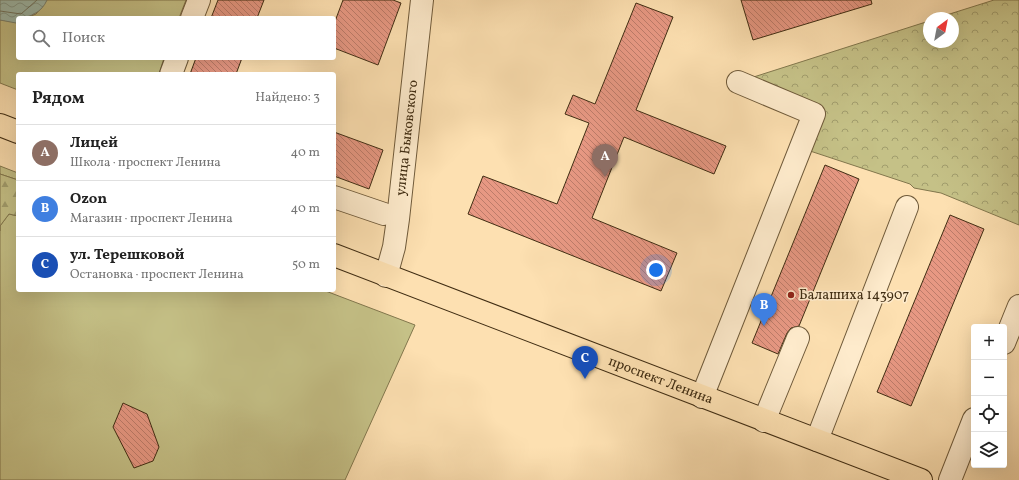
<!DOCTYPE html>
<html lang="ru">
<head>
<meta charset="utf-8">
<style>
  :root { --surface:#fff; --page:#f2f2f2; --text:#222; --muted:#767676; --line:#e0e0e0; --accent:#8f2418 }
  body { margin:0; font-family:Vollkorn,serif; background:var(--page); color:var(--text) }
  .controls { position:absolute; right:12px; bottom:12px; display:grid; overflow:hidden; border-radius:4px; box-shadow:0 4px 16px #0002 }
  .controls button { width:36px; height:36px; display:grid; place-items:center; padding:0; border:0; border-bottom:1px solid var(--line); background:var(--surface); color:var(--text); font:20px sans-serif }
  .compass { position:absolute; left:923px; top:12px; width:36px; height:36px; border-radius:50%; background:var(--surface); box-shadow:0 4px 16px #0002; rotate:32deg }
  .you { position:absolute; left:656px; top:270px; width:14px; height:14px; margin:-10px; border:3px solid #fff; border-radius:50%; background:#1a73e8; box-shadow:0 0 0 6px #1a73e833 }
  .badge { display:grid; place-items:center; width:26px; height:26px; border-radius:50%; background:var(--accent); color:#fff; font-size:13px; font-weight:700 }
  .pin { position:absolute; translate:-50% -33px; filter:drop-shadow(0 1px 2px #0008) }
  .pin::after { content:''; position:absolute; top:21px; width:14px; height:12px; background:inherit; clip-path:polygon(0 0,100% 0,50% 100%) }
  .list { margin:0; padding:0; list-style:none }
  h2 { display:flex; justify-content:space-between; align-items:center; height:52px; margin:0; padding:0 16px; font-size:17px }
  h2 small { font-size:13px; font-weight:400; color:var(--muted) }
  .list li { display:grid; grid-template-columns:26px 1fr auto; gap:12px; align-items:center; box-sizing:border-box; height:56px; padding:0 16px; border-top:1px solid var(--line) }
  .list b { display:block; font-size:15px; white-space:nowrap }
  .list p { margin:0; font-size:13px; white-space:nowrap; color:var(--muted) }
  .list em { font-size:13px; font-style:normal; color:var(--muted) }
  .icon { flex:none; width:22px; height:22px; fill:none; stroke:currentColor; stroke-width:2; stroke-linecap:round; stroke-linejoin:round }
  .map { position:relative; flex:none; width:1019px; height:480px; overflow:hidden }
  .search { position:absolute; background:var(--surface); box-shadow:0 4px 16px #0002; left:16px; top:16px; width:320px; height:44px; display:flex; align-items:center; gap:10px; box-sizing:border-box; padding:0 14px; border-radius:4px; color:var(--muted); font-size:15px }
  .panel { position:absolute; background:var(--surface); box-shadow:0 4px 16px #0002; left:16px; top:72px; width:320px; height:220px; border-radius:4px }
  .map>svg:first-child { display:block }
</style>
</head>
<body>
<div class="map">
<svg width="1019" height="480" viewBox="0 0 1019 480">
  <defs>
    <pattern id="forest-firs" width="22" height="20" patternUnits="userSpaceOnUse"><rect width="22" height="20" fill="#c5c187"/><path d="M5 1l3.5 6h-7zM16 11l3.5 6h-7z" fill="#a19d6d"/></pattern>
    <pattern id="park-crowns" width="20" height="18" patternUnits="userSpaceOnUse"><rect width="20" height="18" fill="#c5c187"/><path d="M2 6a3 3 0 1 1 6 0M12 15a3 3 0 1 1 6 0" fill="none" stroke="#a19d6d"/></pattern>
    <pattern id="water-waves" width="16" height="10" patternUnits="userSpaceOnUse"><rect width="16" height="10" fill="#9fbdaf"/><path d="M0 5q4-4 8 0t8 0" fill="none" stroke="#839a8d"/></pattern>
    <pattern id="building-back-hatch" width="6" height="6" patternUnits="userSpaceOnUse"><rect width="6" height="6" fill="#e79883"/><path d="M-1 5l2 2M0 0l6 6M5-1l2 2" fill="none" stroke="#bd7c6a"/></pattern>
  </defs>
  <rect width="100%" height="100%" fill="#fde0b1"/>
  <filter id="stains"><feTurbulence type="fractalNoise" baseFrequency=".005" numOctaves="4"/><feColorMatrix values="0 0 0 0 .2 0 0 0 0 .09 0 0 0 0 .02 0 0 0 .5 -.17"/></filter>
  <radialGradient id="worn" r=".72"><stop offset=".6" stop-color="#630" stop-opacity="0"/><stop offset="1" stop-color="#630" stop-opacity=".3"/></radialGradient>
  <path fill="#c5c187" stroke="#82774d" d="M47,0H186L179,18H26L36,14Z
    M0,20L18,22V58H164L159,74H18V90L0,83Z
    M0,166L18,173V180L0,174Z
    M9,214L18,216V290H323L415,325L345,480H0V226Z"/>
  <path fill="url(#forest-firs)" stroke="#82774d" d="M0,174L18,180V216L9,214L0,226V231Z"/>
  <path fill="url(#park-crowns)" stroke="#82774d" d="M994,0H1019V225L941,193L914,188L910,184L801,148L814,113L738,82L929,21V42H953V18H937Z"/>
  <path fill="url(#water-waves)" stroke="#798371" d="M0,0H47C42,12 30,18 18,18V22L16,23L0,20Z"/>
  <g fill="none" stroke-linecap="round" stroke-linejoin="round">
    <path stroke="#707561" stroke-width="1" d="M0,11L21,14L37,0"/>
  </g>
  <path fill="url(#building-back-hatch)" stroke="#402d13" d="M218,0H264L257,18H211Z
    M343,0H393L401,3L378,65L334,48V24Z
    M741,0H871L872,4L753,40Z
    M636,3L673,17L636,110L726,146L714,174L624,137L592,218L677,253L661,291L468,214L483,176L557,204L589,123L565,114L573,95L595,104Z
    M196,58H242L236,74H190Z
    M334,132L383,150L369,189L334,176Z
    M825,165L859,179L799,326L791,328L787,333L778,354L752,343Z
    M950,215L984,229L911,406L877,392Z
    M123,403L147,414L159,447L153,461L134,468L113,427Z"/>
  <g fill="none" stroke-linecap="round" stroke-linejoin="round">
    <g stroke="#6f5a3a" stroke-width="24">
      <g id="minor">
        <path d="M192,18L199,0"/>
        <path d="M171,74L177,58"/>
        <path d="M334,197L384,214"/>
        <path id="s1" d="M386,276L394,247L398,219L422,0"/>
        <path d="M1004,343L1019,306"/>
        <path d="M702,397L814,114L738,82"/>
        <path d="M764,421L798,338"/>
        <path d="M817,440L907,207"/>
        <path d="M950,480L974,419"/>
      </g>
    </g>
    <g stroke="#402d13" stroke-width="24">
      <g id="major">
        <path d="M0,125L18,132"/>
        <path id="s2" d="M334,255L921,480"/>
      </g>
    </g>
    <use href="#minor" stroke="#feebcc" stroke-width="22"/>
    <use href="#major" stroke="#fde0b1" stroke-width="22"/>
  </g>
  <circle fill="#8f2418" stroke="#feebcc" stroke-width="1.5" cx="791" cy="295" r="4"/>
  <g text-anchor="middle" dominant-baseline="central" stroke-width="3" stroke-linejoin="round" paint-order="stroke">
    <g font-size="14" fill="#402d13" stroke="#feebcc">
      <text stroke="none"><textPath href="#s1" startOffset="140">улица Быковского</textPath></text>
      <text stroke="none"><textPath href="#s2" startOffset="350">проспект Ленина</textPath></text>
    </g>
    <g font-size="14" fill="#402d13" stroke="#feebcc" text-anchor="start">
      <text x="799" y="295">Балашиха 143907</text>
    </g>
  </g>
  <rect width="100%" height="100%" filter="url(#stains)"/>
  <rect width="100%" height="100%" fill="url(#worn)"/>
</svg>
<div class="controls">
<button>+</button>
<button>−</button>
<button><svg class="icon" aria-label="locate" viewBox="0 0 24 24"><circle cx="12" cy="12" r="6"/><path d="M12 2v4M12 18v4M2 12h4M18 12h4"/></svg></button>
<button><svg class="icon" aria-label="layers" viewBox="0 0 24 24"><path d="M12 4l9 5-9 5-9-5zM3 14l9 5 9-5"/></svg></button>
</div>
<svg class="compass" viewBox="-18 -18 36 36"><path d="M0-13l5 13h-10z" fill="#e53935"/><path d="M0 13l5-13h-10z" fill="#767676"/></svg>
<div class="you"></div>
<div class="pin badge" style="left:605px;top:177px;background:#8d6e63">A</div>
<div class="pin badge" style="left:764px;top:326px;background:#3f7fe0">B</div>
<div class="pin badge" style="left:585px;top:379px;background:#1a4fb4">C</div>
<div class="search"><svg class="icon" aria-label="search" viewBox="0 0 24 24"><circle cx="10" cy="10" r="6"/><path d="M15 15l6 6"/></svg>Поиск</div>
<section class="panel">
<h2>Рядом<small>Найдено: 3</small></h2>
<ul class="list">
<li><span class="badge" style="background:#8d6e63">A</span><div><b>Лицей</b><p>Школа · проспект Ленина</p></div><em>40 m</em></li>
<li><span class="badge" style="background:#3f7fe0">B</span><div><b>Ozon</b><p>Магазин · проспект Ленина</p></div><em>40 m</em></li>
<li><span class="badge" style="background:#1a4fb4">C</span><div><b>ул. Терешковой</b><p>Остановка · проспект Ленина</p></div><em>50 m</em></li>
</ul>
</section>
</div>
</body>
</html>
